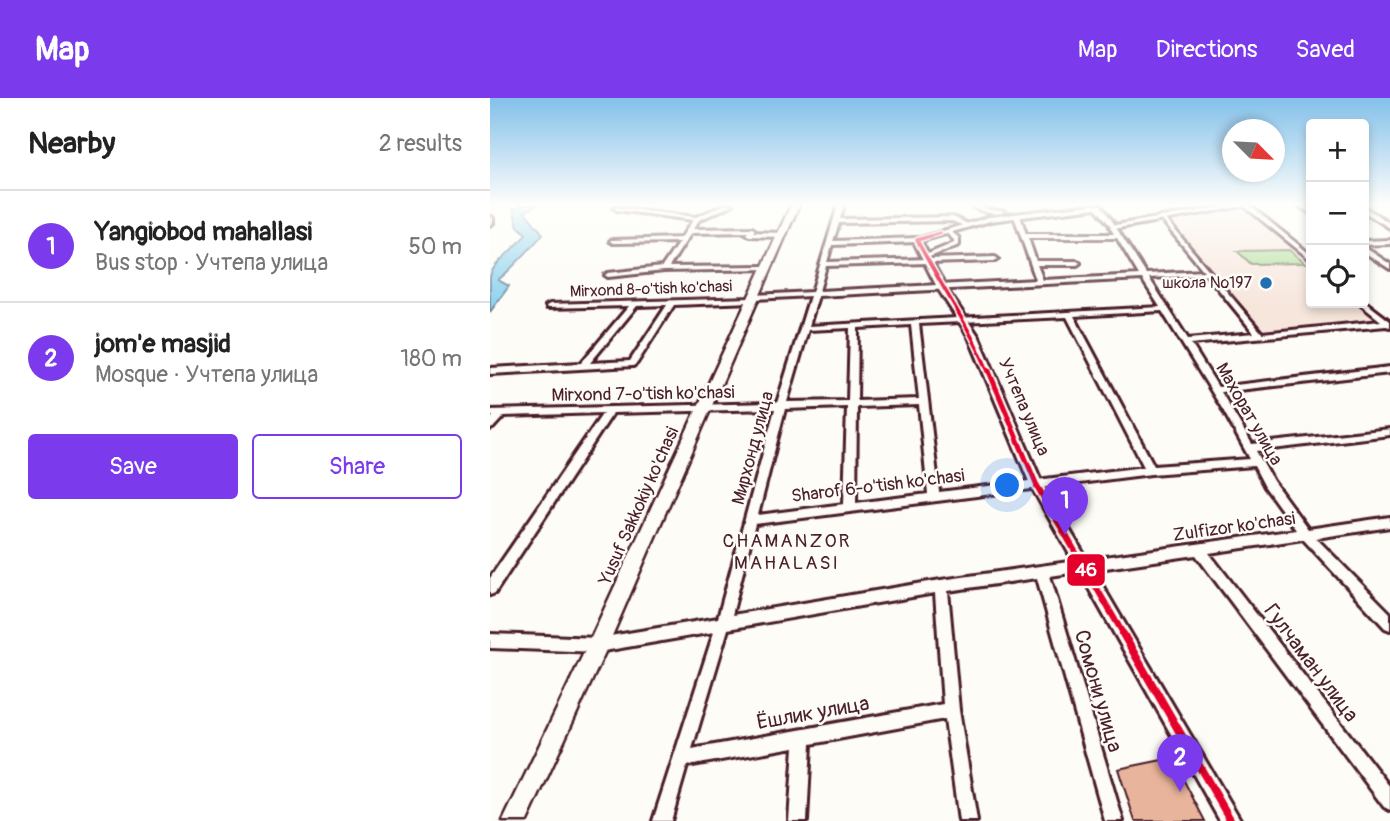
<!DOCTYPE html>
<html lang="en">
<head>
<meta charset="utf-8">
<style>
  :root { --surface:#fff; --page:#f2f2f2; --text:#222; --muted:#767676; --line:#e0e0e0; --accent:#7c3aed }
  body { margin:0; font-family:Pangolin,sans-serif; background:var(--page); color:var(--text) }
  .controls { position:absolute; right:21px; top:21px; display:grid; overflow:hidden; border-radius:7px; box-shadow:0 4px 10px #0003 }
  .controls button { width:63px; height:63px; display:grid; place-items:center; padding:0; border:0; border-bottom:2px solid var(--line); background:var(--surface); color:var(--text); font:35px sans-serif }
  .compass { position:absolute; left:732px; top:21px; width:63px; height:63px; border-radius:50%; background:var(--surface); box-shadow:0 4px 10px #0003; rotate:114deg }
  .you { position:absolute; left:518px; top:388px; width:24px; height:24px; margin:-18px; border:5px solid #fff; border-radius:50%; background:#1a73e8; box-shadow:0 0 0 10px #1a73e833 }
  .badge { display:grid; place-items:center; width:46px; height:46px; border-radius:50%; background:var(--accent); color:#fff; font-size:23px; font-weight:700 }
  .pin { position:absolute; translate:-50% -58px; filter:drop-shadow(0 2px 4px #0008) }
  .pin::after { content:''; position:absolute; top:37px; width:24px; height:21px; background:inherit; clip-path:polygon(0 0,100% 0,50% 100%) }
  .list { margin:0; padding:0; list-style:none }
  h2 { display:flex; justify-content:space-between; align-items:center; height:91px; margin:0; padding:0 28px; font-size:30px }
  h2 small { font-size:23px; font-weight:400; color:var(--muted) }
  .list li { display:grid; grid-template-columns:46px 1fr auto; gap:21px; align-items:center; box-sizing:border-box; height:112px; padding:0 28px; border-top:2px solid var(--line) }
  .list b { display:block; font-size:26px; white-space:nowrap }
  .list p { margin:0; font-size:23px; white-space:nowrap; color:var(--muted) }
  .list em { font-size:23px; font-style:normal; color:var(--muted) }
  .actions { display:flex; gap:14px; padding:21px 28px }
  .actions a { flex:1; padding:16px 0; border:2px solid var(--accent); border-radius:7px; text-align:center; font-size:24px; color:var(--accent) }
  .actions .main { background:var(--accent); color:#fff }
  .icon { flex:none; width:38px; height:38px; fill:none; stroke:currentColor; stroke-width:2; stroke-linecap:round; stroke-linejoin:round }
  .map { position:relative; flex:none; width:900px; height:723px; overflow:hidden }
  header { display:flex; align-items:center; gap:42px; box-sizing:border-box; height:98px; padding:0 35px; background:var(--accent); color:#fff }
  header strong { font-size:33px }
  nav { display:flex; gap:38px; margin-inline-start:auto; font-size:24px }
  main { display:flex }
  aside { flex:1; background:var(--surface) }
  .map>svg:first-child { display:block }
</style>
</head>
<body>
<header>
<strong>Map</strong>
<nav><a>Map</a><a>Directions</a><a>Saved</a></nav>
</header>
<main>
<aside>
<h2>Nearby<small>2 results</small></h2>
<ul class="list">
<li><span class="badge">1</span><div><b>Yangiobod mahallasi</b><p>Bus stop · Учтепа улица</p></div><em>50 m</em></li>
<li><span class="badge">2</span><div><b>jom'e masjid</b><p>Mosque · Учтепа улица</p></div><em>180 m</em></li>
</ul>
<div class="actions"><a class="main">Save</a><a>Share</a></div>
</aside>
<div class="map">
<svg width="900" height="723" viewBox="0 0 900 723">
  <rect width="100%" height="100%" fill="#fdfcf7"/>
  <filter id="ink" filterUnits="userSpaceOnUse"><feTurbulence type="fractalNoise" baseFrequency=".0143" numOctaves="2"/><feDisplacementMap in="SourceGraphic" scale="14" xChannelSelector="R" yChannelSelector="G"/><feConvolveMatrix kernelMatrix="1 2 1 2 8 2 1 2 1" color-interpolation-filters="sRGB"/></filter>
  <g filter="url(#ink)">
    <path fill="#f7e6dc" d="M754,112L821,165V205H869L892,223L772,233L680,124Z"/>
    <path fill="#b0dd9b" stroke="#7d7e63" stroke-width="2" d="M799,152L815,165L761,166L747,153Z"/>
    <path fill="#8cd1ee" stroke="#728aa0" stroke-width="2" d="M32,107H46L35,114L53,136C38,153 25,168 8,182L19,188L0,214C0,203 0,190 0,179C2,165 26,151 36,136L28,128L23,111Z"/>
    <path fill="#e9b49c" stroke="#4a1f2b" stroke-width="2" d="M682,660L715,723H645L628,671Z"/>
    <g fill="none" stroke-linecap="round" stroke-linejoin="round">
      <g stroke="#4a1f2b" stroke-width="6">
        <path id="minor" d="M234,107H242L209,122L203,131L262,130L265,132L263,134L292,135L295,137L292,139L259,138L256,136L258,134L201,135L179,169L276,168L278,169V171L174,173L118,179L115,177L118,175L172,169L189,144L123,145L120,143L121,142L191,140L203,122L127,112L124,110L125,109L206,119Z
          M348,107H354L350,121L463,119L480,127L477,129L462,123L349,125L343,143L427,140L430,142L427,144L342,147L337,164L505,159L508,161L505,163L336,168L329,193L546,182L524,118L527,116L530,118L536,136H624L620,129L625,128L656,176L714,173L671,121L670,120L673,118L772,235L891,223L871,207L870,205H874V203L900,223V229L896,228L701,246L728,289L900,269V275L731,294L762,346L900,331V337L766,353L783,383L818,431L900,419V429L826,440L900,515V532L895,530L813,441L719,455L900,689V712L894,709L706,457L560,478L633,723H615L547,480L458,493L469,612L487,723H469L455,621L321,646L317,723H299L304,649L197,668L181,723H163L224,534L108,554L0,550V536L108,540L228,520L285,311L123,315L5,495L0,497V480L113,315L14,318L3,330L0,331V322L3,318H0V312L287,305L320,198L265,201V204H262L184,207L147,265L143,268L0,276V270L91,265L139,208L57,210L56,208L60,206L261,200V197H264L322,194ZM538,140H627L649,177L553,182L547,167H587L590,165L587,163H546ZM717,177L764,235L698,241L659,180ZM652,181L670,209L319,228L328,198ZM177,207L140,263L100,265L147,208ZM672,213L733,312L760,361L664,368L584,218ZM577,219L654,369L449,394L429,226ZM421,227L429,301L367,303L368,230ZM360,230L358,303L297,304L318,232ZM429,307L438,396L366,405L367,309ZM357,309L354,406L268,417L295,311ZM764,368L775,389L806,432L451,482L242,517L265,426L661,376ZM445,495L453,606L202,651L238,531Z
          M480,107C488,107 493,110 500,112C505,113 510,112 515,114C503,118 491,113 480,107Z
          M753,107H759L821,157V162Z
          M808,107H815L821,112V116Z
          M0,118L3,120V125L0,127Z
          M455,132H459L469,140V147L437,160H433V158L464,145V142L455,134Z
          M900,142V146L874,147V143Z
          M874,149L900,166V171L874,154Z"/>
      </g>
      <g stroke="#4a1f2b" stroke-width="6">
        <path id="tertiary" d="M600,107H611L625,127L744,107H759L623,131L606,110L500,123L431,143L455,189L489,239L552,385L751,723H730L540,386L479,239L447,189L423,142L499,119Z
          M874,109L900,125V130L874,114Z"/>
      </g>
      <g stroke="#4a1f2b" stroke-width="5">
        <path id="secondary" d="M301,107H309L115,554L37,723H13L101,540Z"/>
      </g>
      <use href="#minor" fill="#fdfcf7" fill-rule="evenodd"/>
      <use href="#tertiary" fill="#fdfcf7" fill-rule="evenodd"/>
      <use href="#secondary" fill="#fdfcf7" fill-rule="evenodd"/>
      <g stroke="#fdfcf7" stroke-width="7">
        <path id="bus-1-far3" d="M450,135L427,142C450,187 479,227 498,273"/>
      </g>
      <g stroke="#fdfcf7" stroke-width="10">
        <path id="bus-1-far2" d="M498,271L548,390"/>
      </g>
      <g stroke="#fdfcf7" stroke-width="11">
        <path id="bus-1-far1" d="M547,388L634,537"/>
      </g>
      <g stroke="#fdfcf7" stroke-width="13">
        <path id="bus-1" d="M633,536L741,723"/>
      </g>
      <use href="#bus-1-far3" stroke="#e4002b" stroke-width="3.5"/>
      <use href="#bus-1-far2" stroke="#e4002b" stroke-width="5"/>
      <use href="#bus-1-far1" stroke="#e4002b" stroke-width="6"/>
      <use href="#bus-1" stroke="#e4002b" stroke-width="8"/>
    </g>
  </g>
  <linearGradient id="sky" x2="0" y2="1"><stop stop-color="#83c0ea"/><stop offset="0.51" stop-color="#fefefb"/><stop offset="1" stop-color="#fefefb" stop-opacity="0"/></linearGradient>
  <rect width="900" height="208" fill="url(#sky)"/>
  <circle fill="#1f6fb2" stroke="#fdfcf7" stroke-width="2.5" cx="776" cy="185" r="7"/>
  <g text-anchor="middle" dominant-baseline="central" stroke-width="5" stroke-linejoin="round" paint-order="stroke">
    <g font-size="16" fill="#4a1f2b" stroke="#fdfcf7" text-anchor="end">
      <text x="762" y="185">школа №197</text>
    </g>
    <g font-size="16" fill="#4a1f2b" stroke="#fdfcf7">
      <text transform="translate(161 191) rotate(-2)">Mirxond 8-o'tish ko'chasi</text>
    </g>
    <g font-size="18" fill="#4a1f2b" stroke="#fdfcf7">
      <text transform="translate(153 296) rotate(-1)">Mirxond 7-o'tish ko'chasi</text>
      <text transform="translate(534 309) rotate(67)">Учтепа улица</text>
      <text transform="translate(759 316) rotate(60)">Махорат улица</text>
      <text transform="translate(263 350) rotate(-75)">Мирхонд улица</text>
      <text transform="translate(388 388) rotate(-7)">Sharof 6-o'tish ko'chasi</text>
      <text transform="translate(149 408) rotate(-66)">Yusuf Sakkokiy ko'chasi</text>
      <text transform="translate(744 429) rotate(-8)">Zulfizor ko'chasi</text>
    </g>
    <g font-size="19" letter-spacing="2" fill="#4a1f2b" stroke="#fdfcf7">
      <text x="297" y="443">CHAMANZOR<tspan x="297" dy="22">MAHALASI</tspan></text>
    </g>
    <g font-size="21" fill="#4a1f2b" stroke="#fdfcf7">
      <text transform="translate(821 565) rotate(53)">Гулчаман улица</text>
      <text transform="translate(608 593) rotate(74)">Сомони улица</text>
      <text transform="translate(323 615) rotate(-10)">Ёшлик улица</text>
    </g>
  </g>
  <rect stroke="#fdfcf7" stroke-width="2.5" x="576" y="455" width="40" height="34" rx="7" fill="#e4002b"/>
  <g font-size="19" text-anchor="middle" font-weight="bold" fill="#fff">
    <text x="596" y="478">46</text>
  </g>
</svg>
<div class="controls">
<button>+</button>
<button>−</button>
<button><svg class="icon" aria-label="locate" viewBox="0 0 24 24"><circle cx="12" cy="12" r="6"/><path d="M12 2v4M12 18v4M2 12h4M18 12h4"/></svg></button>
</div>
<svg class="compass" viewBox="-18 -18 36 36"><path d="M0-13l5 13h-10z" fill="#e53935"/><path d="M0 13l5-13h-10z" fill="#767676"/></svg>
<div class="you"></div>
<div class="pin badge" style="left:575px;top:437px">1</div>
<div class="pin badge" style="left:690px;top:694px">2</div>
</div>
</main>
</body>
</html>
